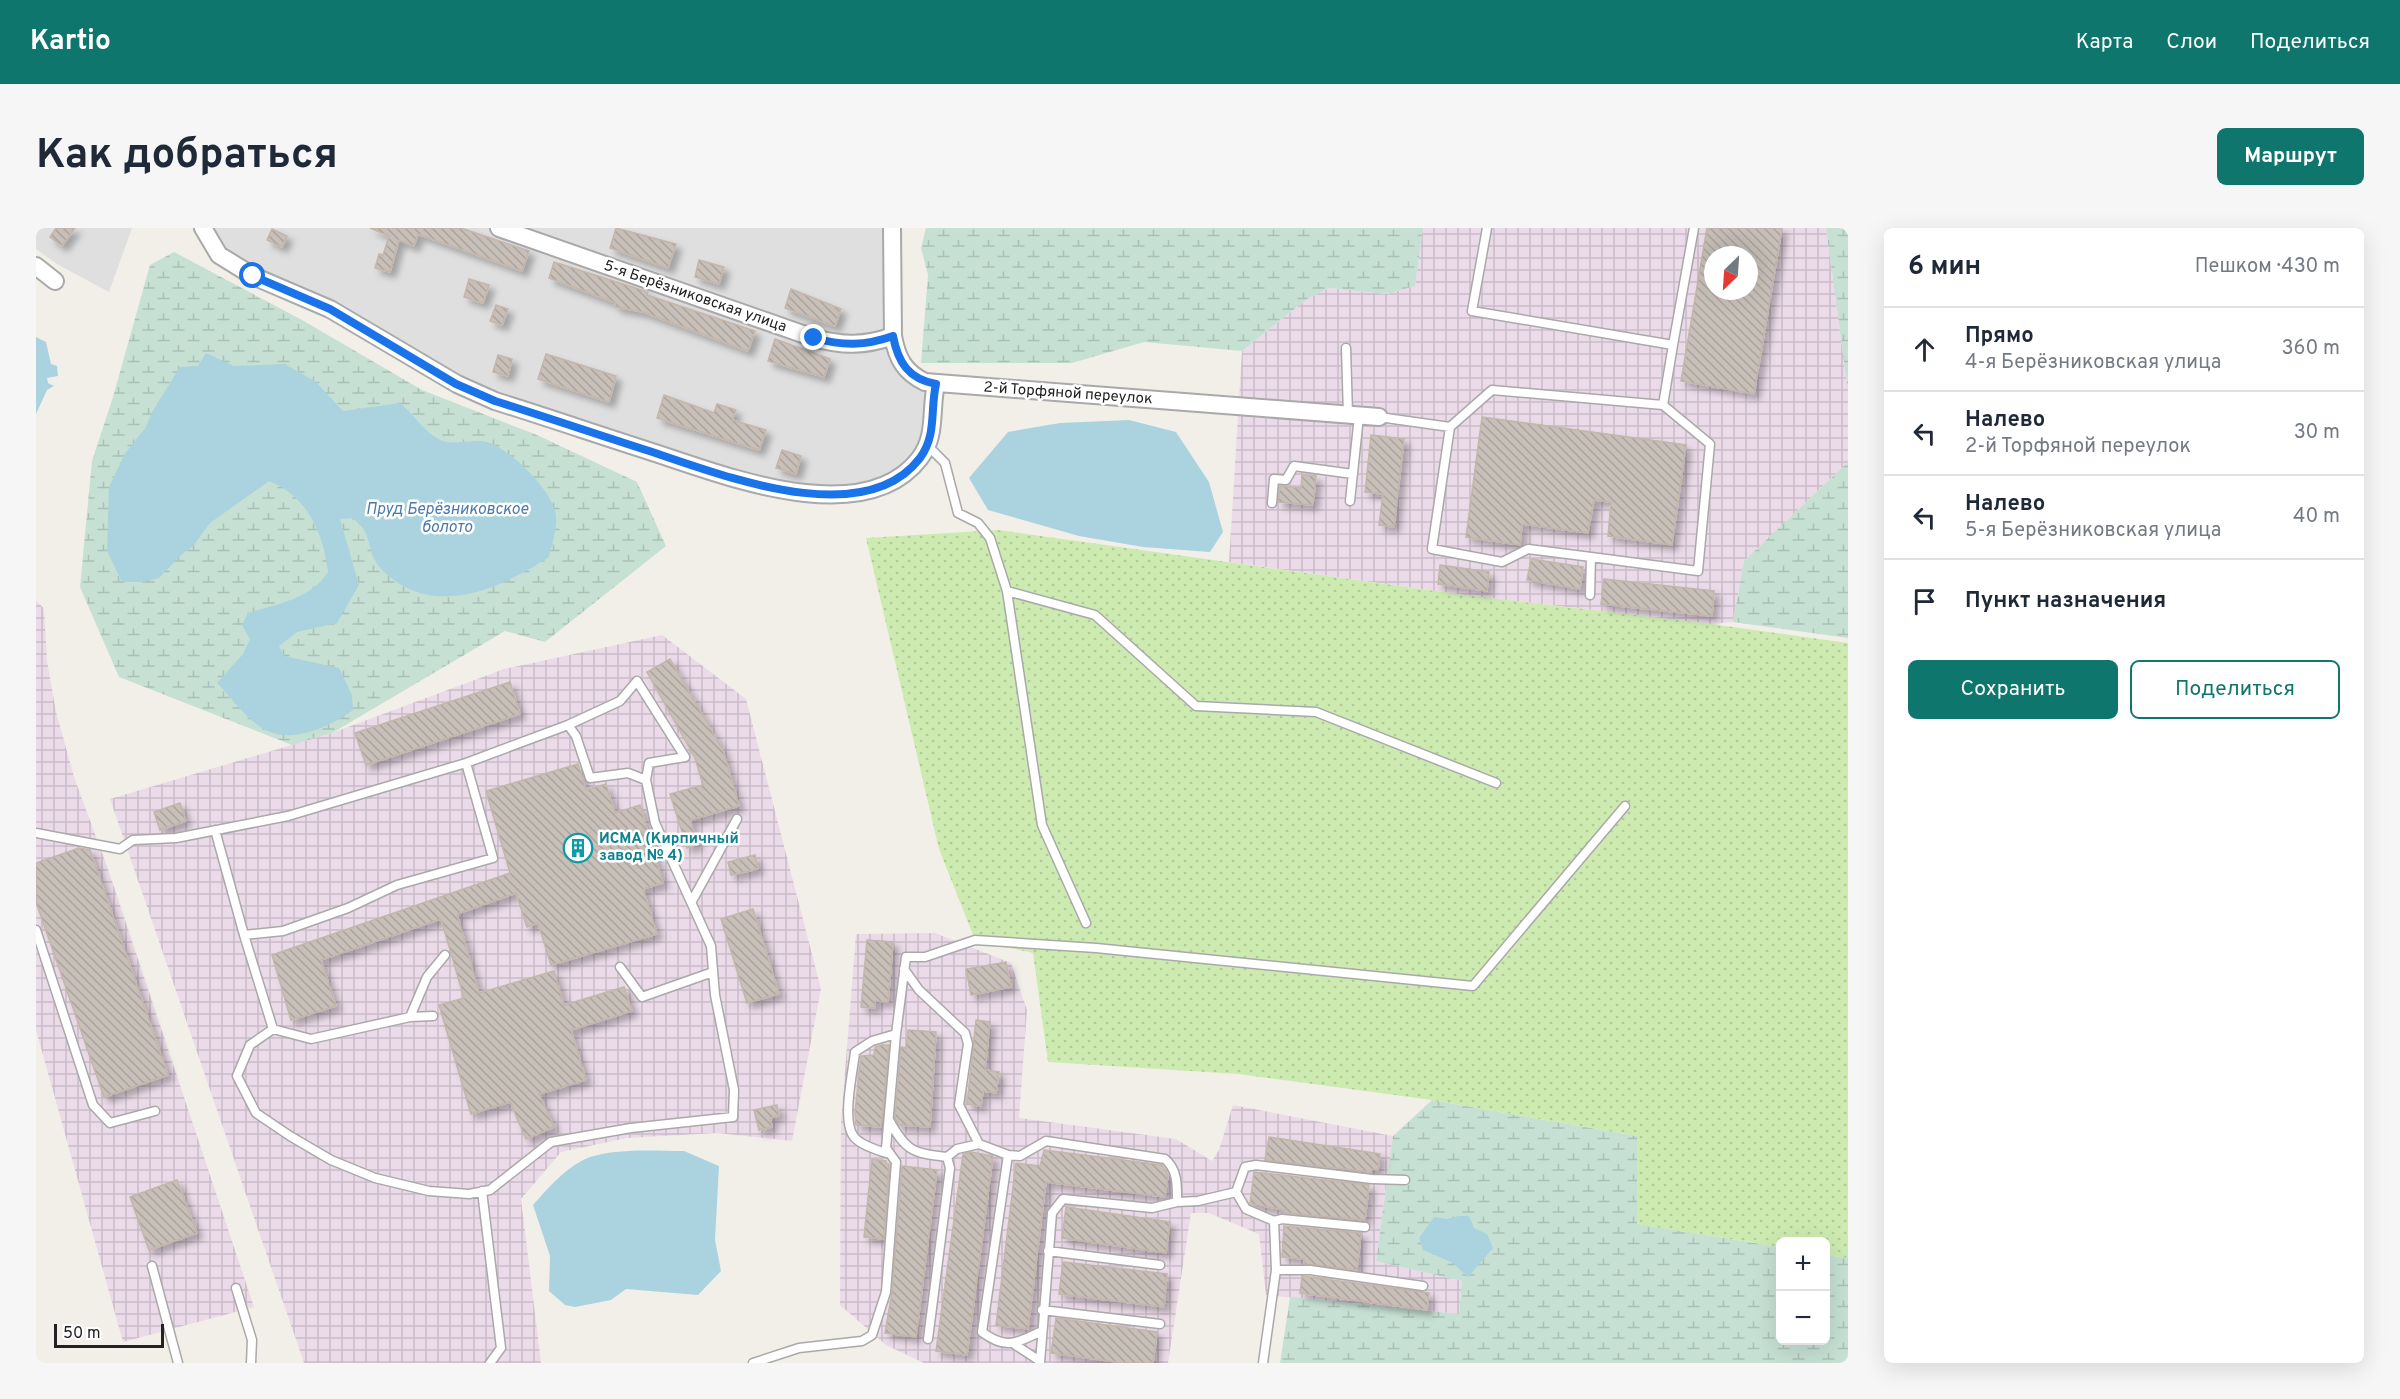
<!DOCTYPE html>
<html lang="ru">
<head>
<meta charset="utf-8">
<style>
  :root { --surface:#fff; --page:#f6f6f7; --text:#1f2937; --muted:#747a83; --line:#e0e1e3; --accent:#0f766e }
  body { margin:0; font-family:Overpass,sans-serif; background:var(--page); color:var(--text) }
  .controls { position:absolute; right:18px; bottom:18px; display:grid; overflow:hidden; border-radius:9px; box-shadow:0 6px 24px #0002 }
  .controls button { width:54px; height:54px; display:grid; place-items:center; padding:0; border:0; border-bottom:2px solid var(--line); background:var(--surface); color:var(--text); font:30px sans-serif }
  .compass { position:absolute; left:1668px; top:18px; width:54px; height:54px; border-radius:50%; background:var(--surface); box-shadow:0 6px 24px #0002; rotate:205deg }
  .scale { position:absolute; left:18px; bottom:15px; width:110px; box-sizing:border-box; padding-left:6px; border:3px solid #222; border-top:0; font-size:16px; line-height:21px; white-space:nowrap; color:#222; -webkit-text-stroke:4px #fff; paint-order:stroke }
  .stop { position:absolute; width:18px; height:18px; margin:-14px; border:4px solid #1a73e8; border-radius:50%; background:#fff }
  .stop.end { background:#1a73e8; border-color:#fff; box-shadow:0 2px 6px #0008 }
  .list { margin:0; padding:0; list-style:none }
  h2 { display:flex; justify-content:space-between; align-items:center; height:78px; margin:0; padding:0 24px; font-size:26px }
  h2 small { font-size:20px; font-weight:400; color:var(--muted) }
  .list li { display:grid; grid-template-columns:39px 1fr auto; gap:18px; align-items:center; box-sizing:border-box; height:84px; padding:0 24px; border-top:2px solid var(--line) }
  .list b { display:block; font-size:22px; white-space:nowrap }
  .list p { margin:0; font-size:20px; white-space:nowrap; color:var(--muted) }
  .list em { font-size:20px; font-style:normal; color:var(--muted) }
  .actions { display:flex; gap:12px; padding:18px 24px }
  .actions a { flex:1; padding:14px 0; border:2px solid var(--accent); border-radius:9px; text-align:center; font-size:21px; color:var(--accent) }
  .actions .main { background:var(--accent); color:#fff }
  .icon { flex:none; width:33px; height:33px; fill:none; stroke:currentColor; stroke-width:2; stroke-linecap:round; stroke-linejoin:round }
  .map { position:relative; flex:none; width:1812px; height:1135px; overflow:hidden; border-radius:9px }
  header { display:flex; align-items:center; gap:36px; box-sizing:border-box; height:84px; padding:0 30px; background:var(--accent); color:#fff }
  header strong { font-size:28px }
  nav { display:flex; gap:33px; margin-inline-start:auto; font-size:21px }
  .intro { display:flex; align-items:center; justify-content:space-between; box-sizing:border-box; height:144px; padding:0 36px }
  h1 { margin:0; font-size:42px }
  .button { padding:15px 27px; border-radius:9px; background:var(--accent); color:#fff; font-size:21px; font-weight:700 }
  main { display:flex; gap:36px; padding:0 36px }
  aside { flex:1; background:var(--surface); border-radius:9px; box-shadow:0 6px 24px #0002 }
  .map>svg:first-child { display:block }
</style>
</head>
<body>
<header>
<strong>Kartio</strong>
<nav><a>Карта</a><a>Слои</a><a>Поделиться</a></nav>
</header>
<div class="intro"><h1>Как добраться</h1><a class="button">Маршрут</a></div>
<main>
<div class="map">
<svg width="1812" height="1135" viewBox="0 0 1812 1135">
  <defs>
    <pattern id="industrial-grid" width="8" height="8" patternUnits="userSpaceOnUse" patternTransform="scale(1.5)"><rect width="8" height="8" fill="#ebdbe8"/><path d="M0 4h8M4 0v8" fill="none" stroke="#c9bcc7"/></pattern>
    <pattern id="wetland-marsh" width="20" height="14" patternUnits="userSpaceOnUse" patternTransform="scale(1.5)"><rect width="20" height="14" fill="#c6e0d4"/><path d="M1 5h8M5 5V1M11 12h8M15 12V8" fill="none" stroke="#aac0b6"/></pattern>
    <pattern id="garden-dots" width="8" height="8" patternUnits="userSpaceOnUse" patternTransform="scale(1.5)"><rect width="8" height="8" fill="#cdebb0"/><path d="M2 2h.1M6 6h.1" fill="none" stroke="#b0c997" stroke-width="1.8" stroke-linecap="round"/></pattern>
    <pattern id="building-back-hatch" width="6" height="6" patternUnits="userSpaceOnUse" patternTransform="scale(1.5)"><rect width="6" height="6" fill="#c7bfb8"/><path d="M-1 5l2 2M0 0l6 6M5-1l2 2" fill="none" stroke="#aba49e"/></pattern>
    <filter id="shadow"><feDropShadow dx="5.5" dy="5.5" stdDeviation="3" flood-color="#0004"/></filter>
  </defs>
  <rect width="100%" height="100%" fill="#f2efe9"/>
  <path fill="#e0dfdf" d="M0,0H96L73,64L21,36L0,21Z
    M170,0H455L763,108L856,112L897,159L881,229L827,262L758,261L460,171L185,26Z
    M469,0H850L855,107L805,114Z"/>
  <path fill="url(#industrial-grid)" fill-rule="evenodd" d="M1387,0H1790L1812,163V234L1708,333L1697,394L1675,396L1428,367L1193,334L1206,123L1271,71L1293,60L1351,66L1379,58ZM1677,27H1713V63H1677Z
    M0,372L8,381L11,433L20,484L39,552L72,641L218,1079L87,1114L0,802Z
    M626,407L710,471L785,761L756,913L681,905L591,910L525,924L485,971L505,1135H268L74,571L296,505L468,441Z
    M899,705L975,735L991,782L983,890L1140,911L1176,933L1183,922L1197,877L1357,908L1340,1033L1426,1053L1423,1086L1230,1067L1223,1006L1173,985H1155L1132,1135H888L850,1117L804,1077L805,894L820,706Z"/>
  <path fill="url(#wetland-marsh)" d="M890,0H1387L1379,58L1351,66L1293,60L1271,71L1206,123L1108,114L1036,135H885L892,47L885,20Z
    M1790,0H1812V163Z
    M138,24L266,92L386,162L501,207L601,254L630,318L509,414L469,403L296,505L256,517L83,449L44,359L56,233L77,169L114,37Z
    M1812,234V410L1697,394L1708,333Z
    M1396,872L1601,908L1602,996L1744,1019V1112H1790V1027L1812,1030V1135H1244L1254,1069L1423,1086L1426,1053L1340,1033L1357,908Z"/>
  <path fill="url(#garden-dots)" d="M962,302L1428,367L1675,396L1812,415V1030L1790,1027V1014H1744V1019L1601,996V908L1396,872L1202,846L1012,834L997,725L939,712L903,621L830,310Z"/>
  <path fill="#aad3df" d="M0,109L10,114L15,136L21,138L22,148L11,150L12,155L18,158L11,162L0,186Z
    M170,125L198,138L249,136L280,154L307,183L364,175C378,186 388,204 404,212C418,219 439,209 454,215C477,224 517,263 520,288C521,302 516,316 513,329C462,362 395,392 345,341C334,329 335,317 329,303C326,298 320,294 317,290L304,291L323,357L301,395L261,404L243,418L248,428L303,440L316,467L317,482C292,500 251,519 223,498C206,486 195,469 181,455L207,426L214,411L206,397L212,385C241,376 275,371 292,344C287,304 272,269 233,253L174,295L157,318L145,327L123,350L107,354H86L71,323L73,259L88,227L110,199L116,184L144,139L162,138Z
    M1093,192L1140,204L1173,254L1187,304L1174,324L1107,319L1043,308L952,282L933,250L972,204L1024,195Z
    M648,923L683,938L679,1012L685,1043L662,1067L590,1061L575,1072L539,1079L529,1077L513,1063L514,1028L497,977C512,960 532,937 554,929C584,920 618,923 648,923Z
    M1423,988H1433L1438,1000L1451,1006L1457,1020L1432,1049L1417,1035L1387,1022L1383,1010L1398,989L1411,991Z"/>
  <path fill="url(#building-back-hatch)" stroke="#c4b6ab" stroke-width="1.5" fill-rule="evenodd" filter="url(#shadow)" d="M20,0H39L26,18L14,9Z
    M334,0H425L493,23L486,43L382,6L378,18L363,12L354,44L339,40L343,26L347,27L353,8Z
    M580,0L640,16L632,40L574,20Z
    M1671,0H1746L1718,166L1645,153ZM1677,27H1713V63H1677Z
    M236,1L251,8L246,19L231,12Z
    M663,32L688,39L683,56L659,49Z
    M518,34L612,64L611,67L719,103L712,123L607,84L579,79L580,75L513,50Z
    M433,51L453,57L447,75L428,69Z
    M755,61L805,81L799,98L749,80Z
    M460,77L472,81L466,97L454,93Z
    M739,111L794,131L788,149L732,133Z
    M510,126L580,148L573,174L502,151Z
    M462,127L476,131L472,148L457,144Z
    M628,167L678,185L681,176L700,182L696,192L730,202L723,222L621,190Z
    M1446,189L1650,217L1636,317L1572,308L1575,274L1558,272L1552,305L1486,296L1484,317L1430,309Z
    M1335,207L1368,211L1358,299L1343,297L1347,266L1329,264Z
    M746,222L765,228L760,246L740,240Z
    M1266,247L1280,248L1277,277L1242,274L1244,258L1265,260Z
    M1495,331L1547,339L1544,361L1491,352Z
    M1404,337L1453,344L1451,363L1402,356Z
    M1568,351L1678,363L1676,388L1565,376Z
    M634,431L687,522L703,578L654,592L662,616L651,620L634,566L667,557L659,530L611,444Z
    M474,454L484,486L330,537L319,505Z
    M542,536L550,562L570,556L579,585L604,577L627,655L607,661L621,706L515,737L502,695L491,699L480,665L421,686L443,765L518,743L528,777L588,759L596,783L535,802L550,852L503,866L518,899L490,911L474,874L435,886L403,777L428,770L405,691L285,732L300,778L255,792L236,727L474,645L450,563Z
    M144,575L150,593L124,602L118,584Z
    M43,620L54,622L132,847L68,869L0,674V635Z
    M719,627L722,641L695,647L692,634Z
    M717,681L743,766L711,775L685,691Z
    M831,712L857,714L852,774L839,773V780L825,779Z
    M970,734L975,759L935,767L930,741Z
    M940,792L954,794L949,842L963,844L960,865L947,863L945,878L931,876Z
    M872,802L900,804L894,899L863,897L859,890L865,819L870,820Z
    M846,817H853L845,899L820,897L819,884L825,828L838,827L839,819Z
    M741,877L743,888L734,890L736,899L723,902L718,882Z
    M1233,909L1344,926L1342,942L1336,941L1335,944L1229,932Z
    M1008,922L1126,937L1132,947L1129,969L1010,954L992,1101L960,1097L980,935L1004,938Z
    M935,924L957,928L931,1127L900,1123L927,926Z
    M836,931L850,933V936H853L848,1011L828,1009Z
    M866,938L901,942L880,1109L849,1105L856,1064Z
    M1218,944L1333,957L1329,992L1249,985L1250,982L1214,976Z
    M141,952L161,1005L113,1022L94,969Z
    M1030,979L1134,994L1130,1025L1026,1010Z
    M1248,998L1325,1005L1321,1042L1268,1036V1031L1246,1029Z
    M1027,1034L1131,1046L1128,1079L1023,1066Z
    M1266,1048L1393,1065L1391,1082L1264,1065Z
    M1020,1090L1121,1104L1117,1135H1088L1015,1125Z"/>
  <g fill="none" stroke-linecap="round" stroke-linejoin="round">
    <g stroke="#a9a9a9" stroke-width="11">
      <path id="lane" d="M1451,0L1436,83L1637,117L1627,177L1674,216L1662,343L1555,329L1554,367
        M1637,117L1658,0
        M1310,120L1312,187
        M1343,189L1414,199L1396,321L1466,334L1492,321L1555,329
        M1414,199L1456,162L1627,177
        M892,218L909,235L922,285L942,295L954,310L971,363L1006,597L1050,695
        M1314,273L1323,188
        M1236,275L1238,251L1250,252L1258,238L1317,246
        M971,363L1059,387L1160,478L1280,484L1460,555
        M430,535L532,497L540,508L554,550L592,545L610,552L613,535L649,529L601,453L584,473L532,497
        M179,602L208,707
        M0,605L84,621L97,612L140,610L252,588L430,535L457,630L361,657L312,680L247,703L208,707L237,801L275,811L374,789L397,788
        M656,673L701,591
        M0,702L57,877L74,895L119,883
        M584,739L606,769L677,744
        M374,789L391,749L409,727
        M237,801L214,817L201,848L220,885L254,908L295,932L339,950L393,963L433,966L454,962L515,914L595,900L697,889L698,862L679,767L675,718L619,595L610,552
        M853,892C870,923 876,925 911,929L921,921L943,916L923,877L932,816L929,805L883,762L868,741
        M943,916L972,927L984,928L1010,913L1129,931C1142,942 1141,958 1141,974L1116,980L1027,971L1016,985L1004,1135
        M854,926C843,923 829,919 820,911C804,897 817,845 819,824L836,813L860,806
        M972,927L946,1104C970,1122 980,1115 1004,1104
        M446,963L465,1120L454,1135
        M1200,964L1210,981L1238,993L1240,1042L1227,1135
        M1141,974L1162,973L1200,964L1209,939L1220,937L1336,951L1369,952
        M1238,993L1246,991L1329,999
        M1012,1023L1124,1037
        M116,1038L142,1135
        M1240,1042H1274L1387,1058
        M200,1060L216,1112L215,1135
        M1006,1082L1124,1096
        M892,1111L914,940L911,929
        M978,1116L1004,1133
        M717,1135L763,1120L826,1113L836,1107L850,1064L860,934L850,920L860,806L870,729H889L939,712L1060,720L1437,758L1589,578"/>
    </g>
    <g stroke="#a9a9a9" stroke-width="20">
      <path id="street" d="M167,0L183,27L217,48L294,81L421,156L459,173C510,189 560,206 610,222C682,245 827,305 884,230C901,207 894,182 900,156
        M463,0L778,110C807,118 829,118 857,108
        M856,0L857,108C861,130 868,144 889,154L1343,189
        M0,38L19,53"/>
    </g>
    <use href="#lane" stroke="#fff" stroke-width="8"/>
    <use href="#street" stroke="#fff" stroke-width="16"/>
  </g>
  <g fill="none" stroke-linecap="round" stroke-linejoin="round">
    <path stroke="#1a73e8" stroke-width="8" d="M217,48L294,81L420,156L459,173C510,189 560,206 610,222C681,245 827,305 884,230C901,207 894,182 900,156C873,151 862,135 857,108C829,118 807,118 778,110"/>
  </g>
  <defs>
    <g id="building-ring" transform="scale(1.5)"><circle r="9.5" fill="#fff" stroke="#0f9aa8" stroke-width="1.5"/><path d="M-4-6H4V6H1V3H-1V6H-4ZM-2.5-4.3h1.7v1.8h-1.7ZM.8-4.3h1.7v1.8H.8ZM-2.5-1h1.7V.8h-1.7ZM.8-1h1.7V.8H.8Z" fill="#0f9aa8"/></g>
  </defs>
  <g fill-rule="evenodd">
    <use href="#building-ring" x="542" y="620"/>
  </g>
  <g text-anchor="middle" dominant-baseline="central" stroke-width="5" stroke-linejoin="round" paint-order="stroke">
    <g font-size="15" fill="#222" stroke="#fff">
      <text transform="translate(659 69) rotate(19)">5-я Берёзниковская улица</text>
      <text transform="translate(1032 166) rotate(4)">2-й Торфяной переулок</text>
    </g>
    <g font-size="15" font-weight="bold" fill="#0d838f" stroke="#fff" text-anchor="start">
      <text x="563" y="611">ИСМА (Кирпичный<tspan x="563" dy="17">завод № 4)</tspan></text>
    </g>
    <g font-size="16" font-style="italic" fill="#4a7aab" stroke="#fff">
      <text x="411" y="282">Пруд Берёзниковское<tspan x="411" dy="18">болото</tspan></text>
    </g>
  </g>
</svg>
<div class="controls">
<button>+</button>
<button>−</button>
</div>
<svg class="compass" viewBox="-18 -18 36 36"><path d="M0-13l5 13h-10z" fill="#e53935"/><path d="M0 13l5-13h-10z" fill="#747a83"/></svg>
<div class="scale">50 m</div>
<div class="stop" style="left:217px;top:48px"></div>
<div class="stop end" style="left:778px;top:110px"></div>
</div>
<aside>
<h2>6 мин<small>Пешком · 430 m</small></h2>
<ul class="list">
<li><svg class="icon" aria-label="ahead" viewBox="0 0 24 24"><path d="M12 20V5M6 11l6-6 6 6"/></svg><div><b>Прямо</b><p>4-я Берёзниковская улица</p></div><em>360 m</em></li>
<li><svg class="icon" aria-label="left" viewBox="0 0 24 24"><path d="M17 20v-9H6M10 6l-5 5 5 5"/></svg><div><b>Налево</b><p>2-й Торфяной переулок</p></div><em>30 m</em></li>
<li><svg class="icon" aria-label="left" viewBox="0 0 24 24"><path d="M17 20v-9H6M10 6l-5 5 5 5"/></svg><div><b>Налево</b><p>5-я Берёзниковская улица</p></div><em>40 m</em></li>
<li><svg class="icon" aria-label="arrive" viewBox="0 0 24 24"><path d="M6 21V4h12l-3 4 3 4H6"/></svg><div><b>Пункт назначения</b></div></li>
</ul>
<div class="actions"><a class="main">Сохранить</a><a>Поделиться</a></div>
</aside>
</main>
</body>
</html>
